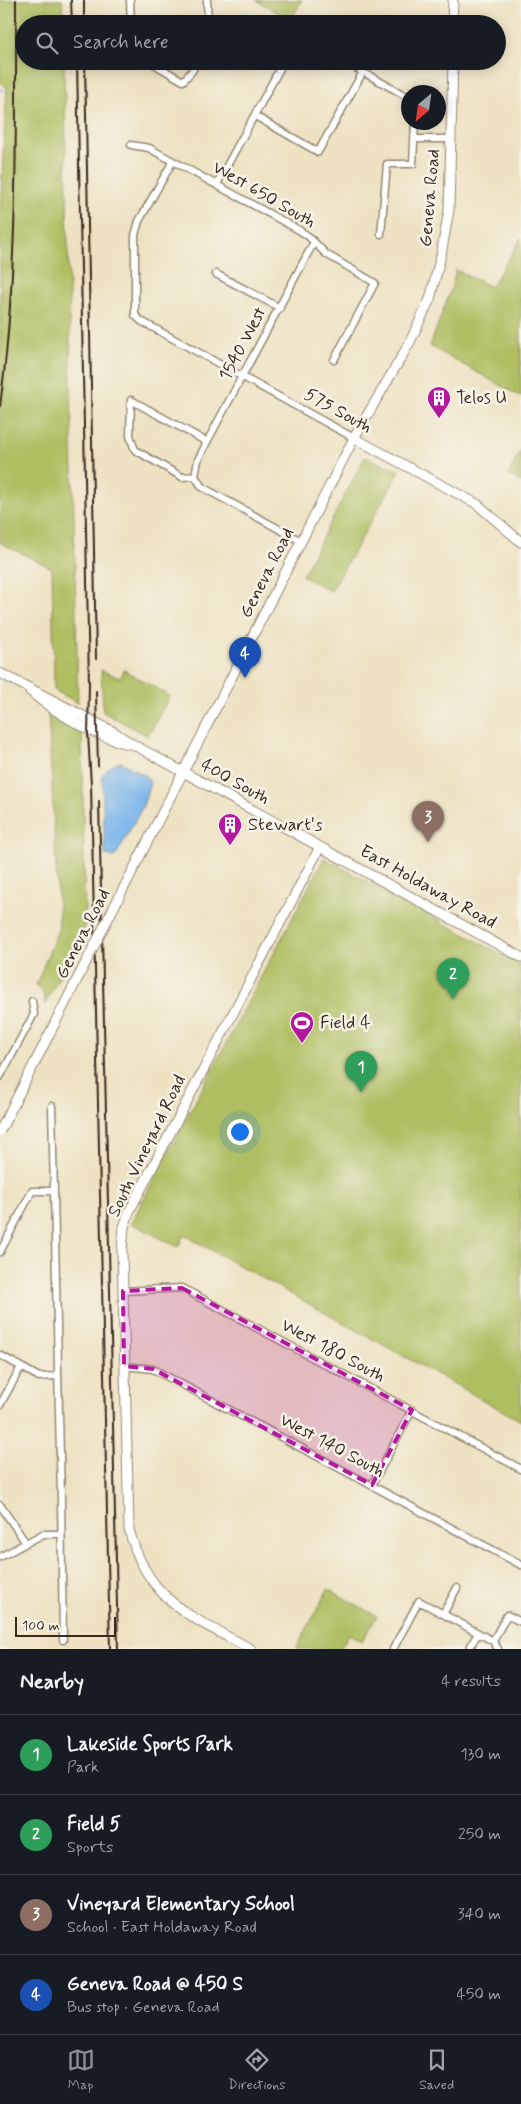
<!DOCTYPE html>
<html lang="en">
<head>
<meta charset="utf-8">
<style>
  :root { --surface:#171b24; --page:#242831; --text:#f1f3f6; --muted:#9ea1a6; --line:#363941; --accent:#8c9099 }
  body { margin:0; font-family:Mynerve,sans-serif; background:var(--page); color:var(--text) }
  .compass { position:absolute; left:401px; top:85px; width:45px; height:45px; border-radius:50%; background:var(--surface); box-shadow:0 2px 12px #0003; rotate:209deg }
  .scale { position:absolute; left:15px; bottom:12px; width:101px; box-sizing:border-box; padding-left:5px; border:2px solid #3b2a1e; border-top:0; font-size:14px; line-height:18px; white-space:nowrap; color:#3b2a1e; -webkit-text-stroke:4px #f7f3e8; paint-order:stroke }
  .you { position:absolute; left:239px; top:1131px; width:18px; height:18px; margin:-12px; border:4px solid #fff; border-radius:50%; background:#1a73e8; box-shadow:0 0 0 8px #1a73e833 }
  .badge { display:grid; place-items:center; width:32px; height:32px; border-radius:50%; background:var(--accent); color:#fff; font-size:16px; font-weight:700 }
  .pin { position:absolute; translate:-50% -41px; filter:drop-shadow(0 1px 2px #0008) }
  .pin::after { content:''; position:absolute; top:26px; width:18px; height:15px; background:inherit; clip-path:polygon(0 0,100% 0,50% 100%) }
  .list { margin:0; padding:0; list-style:none }
  h2 { display:flex; justify-content:space-between; align-items:center; height:65px; margin:0; padding:0 20px; font-size:21px }
  h2 small { font-size:16px; font-weight:400; color:var(--muted) }
  .list li { display:grid; grid-template-columns:32px 1fr auto; gap:15px; align-items:center; box-sizing:border-box; height:80px; padding:0 20px; border-top:1px solid var(--line) }
  .list b { display:block; font-size:19px; white-space:nowrap }
  .list p { margin:0; font-size:16px; white-space:nowrap; color:var(--muted) }
  .list em { font-size:16px; font-style:normal; color:var(--muted) }
  .icon { flex:none; width:28px; height:28px; fill:none; stroke:currentColor; stroke-width:2; stroke-linecap:round; stroke-linejoin:round }
  .map { position:relative; flex:none; width:521px; height:1649px; overflow:hidden }
  .search { position:absolute; background:var(--surface); box-shadow:0 2px 12px #0003; left:15px; right:15px; top:15px; height:55px; display:flex; align-items:center; gap:12px; box-sizing:border-box; padding:0 18px; border-radius:28px; color:var(--muted); font-size:19px }
  .sheet { height:385px; background:var(--surface) }
  nav { display:flex; justify-content:space-around; align-items:center; box-sizing:border-box; height:70px; border-top:1px solid var(--line); background:var(--surface); font-size:14px; color:var(--muted) }
  nav a { display:grid; justify-items:center; gap:2px }
  nav .on { color:var(--accent) }
  .map>svg:first-child { display:block }
</style>
</head>
<body>
<div class="map">
<svg width="521" height="1649" viewBox="0 0 521 1649">
  <rect width="100%" height="100%" fill="#f7f3e8"/>
  <filter id="ink" filterUnits="userSpaceOnUse"><feTurbulence type="fractalNoise" baseFrequency=".02" numOctaves="2"/><feDisplacementMap in="SourceGraphic" scale="10" xChannelSelector="R" yChannelSelector="G"/><feConvolveMatrix kernelMatrix="1 2 1 2 8 2 1 2 1" color-interpolation-filters="sRGB"/></filter>
  <filter id="wash" filterUnits="userSpaceOnUse"><feTurbulence type="fractalNoise" baseFrequency=".0096" numOctaves="4" result="noise"/><feDisplacementMap in="SourceGraphic" scale="20" xChannelSelector="R" yChannelSelector="G"/><feGaussianBlur stdDeviation="1.12" result="paint"/><feColorMatrix in="noise" values="0 0 0 0 0 0 0 0 0 0 0 0 0 0 0 0 0 1.4 0 .05"/><feComposite in="paint" operator="in"/></filter>
  <g filter="url(#wash)">
    <rect width="100%" height="100%" fill="#eee2c3"/>
    <path fill="#aebe61" stroke="#747440" d="M0,0H62L63,24H24V61H64L78,703L54,690L52,568L0,543V212L7,87L0,83Z
      M256,0H302L291,20Z
      M521,238V397L430,346L452,286L456,270L491,287Z
      M521,450V482L508,475Z
      M365,457L400,471L331,591L302,576Z
      M101,670L120,678L124,670L170,696L148,736L103,712Z
      M48,712L82,730L85,927L45,1004C44,995 43,989 36,985L59,927Z
      M324,858L521,965V1421L184,1235L178,1247L131,1223Z
      M328,1589L377,1616L362,1641L349,1634L340,1649H296Z"/>
    <path fill="#78b4ea" stroke="#5a6f84" d="M121,762L146,776L150,783L143,806L115,857L105,855L102,775L112,765Z"/>
    <g fill="none" stroke-linecap="round" stroke-linejoin="round">
      <path stroke="#78b4ea" stroke-width="2" d="M0,89L3,91"/>
    </g>
  </g>
  <g filter="url(#ink)">
    <g fill="none" stroke-linecap="round" stroke-linejoin="round">
      <g stroke="#948670" stroke-width="9">
        <path id="street" d="M130,0L131,24
          M207,0L208,24
          M149,61L183,81L192,71L197,61
          M343,61L408,97
          M255,116L318,152L363,72
          M414,139H451
          M131,145L149,148L299,230L308,236L326,254L375,283L334,360
          M173,161L139,221L135,235V315L141,321L354,438
          M217,184L284,61
          M381,234L387,164H413L415,122
          M216,274L280,308
          M195,476L182,477L135,450L130,436L131,400L207,442
          M301,541L202,487L195,476L198,460L207,442L314,242
          M0,1077L34,1014L32,1001
          M52,1106L61,1499L63,1640
          M0,1252L32,1191H53
          M123,1291L182,1288L521,1469
          M0,1355L39,1377L58,1376
          M124,1366L153,1369L521,1565
          M0,1405L21,1367
          M372,1485L412,1410
          M0,1505L26,1543
          M0,1557L43,1534H61
          M443,1614L457,1588
          M493,1641L507,1615L521,1622
          M393,1649L419,1601L493,1641L498,1649
          M469,1649L478,1633"/>
      </g>
      <g stroke="#948670" stroke-width="11">
        <path id="secondary" d="M452,24L453,0
          M354,438L477,504L521,542
          M0,673L114,732L134,745L521,957
          M30,691C55,713 95,736 128,744
          M112,911L354,438L409,344L430,299L441,255L449,210L453,61
          M251,1649C191,1617 147,1601 129,1529L122,1251L124,1227L129,1212L320,847"/>
      </g>
      <use href="#street" stroke="#fff" stroke-width="6"/>
      <use href="#secondary" stroke="#fff" stroke-width="9"/>
      <path stroke="#3b2a1e" stroke-width="2" d="M71,0L72,24
        M84,0V24
        M77,61L89,685L88,734L91,785L110,1649
        M85,61L96,659
        M0,406C18,272 16,135 16,0
        M96,691L98,766
        M99,801L118,1649"/>
      <g stroke="#948670" stroke-width="11" stroke-linecap="butt">
        <path id="secondary-bridge" d="M0,1131L112,911"/>
      </g>
      <use href="#secondary-bridge" stroke="#fff" stroke-width="9"/>
    </g>
  </g>
  <path fill="#b5179e" fill-opacity="0.2" stroke="#b5179e" stroke-width="4" stroke-dasharray="10 6" stroke-linejoin="round" d="M182,1288L412,1410L372,1485L153,1369L124,1366L123,1291Z"/>
  <defs>
    <g id="building-pin" transform="scale(1.25)"><path d="M0 17L-7.5 6A9.5 9.5 0 1 1 7.5 6Z" fill="#b5179e" stroke="#f7f3e8"/><path d="M-4-6H4V6H1V3H-1V6H-4ZM-2.5-4.3h1.7v1.8h-1.7ZM.8-4.3h1.7v1.8H.8ZM-2.5-1h1.7V.8h-1.7ZM.8-1h1.7V.8H.8Z" fill="#fff"/></g>
    <g id="stadium-pin" transform="scale(1.25)"><path d="M0 17L-7.5 6A9.5 9.5 0 1 1 7.5 6Z" fill="#b5179e" stroke="#f7f3e8"/><path d="M0-5a6.5 5 0 1 0 0 10a6.5 5 0 1 0 0-10ZM-3.5-1.8h7v3.6h-7Z" fill="#fff"/></g>
  </defs>
  <g fill-rule="evenodd">
    <use href="#building-pin" x="439" y="398"/>
    <use href="#building-pin" x="230" y="825"/>
    <use href="#stadium-pin" x="302" y="1023"/>
  </g>
  <g text-anchor="middle" dominant-baseline="central" stroke-width="5" stroke-linejoin="round" paint-order="stroke">
    <g font-size="18" fill="#3b2a1e" stroke="#f7f3e8">
      <text transform="translate(264 195) rotate(30)">West 650 South</text>
      <text transform="translate(430 198) rotate(-85)">Geneva Road</text>
      <text transform="translate(243 344) rotate(-62)">1540 West</text>
      <text transform="translate(338 411) rotate(29)">575 South</text>
      <text transform="translate(267 573) rotate(-63)">Geneva Road</text>
      <text transform="translate(235 782) rotate(29)">400 South</text>
      <text transform="translate(428 887) rotate(29)">East Holdaway Road</text>
      <text transform="translate(83 934) rotate(-63)">Geneva Road</text>
      <text transform="translate(147 1146) rotate(-64)">South Vineyard Road</text>
      <text transform="translate(333 1351) rotate(28)">West 180 South</text>
      <text transform="translate(332 1446) rotate(28)">West 140 South</text>
    </g>
    <g font-size="18" fill="#3b2a1e" stroke="#f7f3e8" text-anchor="start">
      <text x="456" y="398">Telos U</text>
      <text x="248" y="825">Stewart's</text>
      <text x="320" y="1023">Field 4</text>
    </g>
  </g>
</svg>
<svg class="compass" viewBox="-18 -18 36 36"><path d="M0-13l5 13h-10z" fill="#e53935"/><path d="M0 13l5-13h-10z" fill="#9ea1a6"/></svg>
<div class="scale">100 m</div>
<div class="you"></div>
<div class="pin badge" style="left:361px;top:1092px;background:#2e9e5b">1</div>
<div class="pin badge" style="left:453px;top:999px;background:#2e9e5b">2</div>
<div class="pin badge" style="left:428px;top:842px;background:#8d6e63">3</div>
<div class="pin badge" style="left:245px;top:678px;background:#1a4fb4">4</div>
<div class="search"><svg class="icon" aria-label="search" viewBox="0 0 24 24"><circle cx="10" cy="10" r="6"/><path d="M15 15l6 6"/></svg>Search here</div>
</div>
<section class="sheet">
<h2>Nearby<small>4 results</small></h2>
<ul class="list">
<li><span class="badge" style="background:#2e9e5b">1</span><div><b>Lakeside Sports Park</b><p>Park</p></div><em>130 m</em></li>
<li><span class="badge" style="background:#2e9e5b">2</span><div><b>Field 5</b><p>Sports</p></div><em>250 m</em></li>
<li><span class="badge" style="background:#8d6e63">3</span><div><b>Vineyard Elementary School</b><p>School · East Holdaway Road</p></div><em>340 m</em></li>
<li><span class="badge" style="background:#1a4fb4">4</span><div><b>Geneva Road @ 450 S</b><p>Bus stop · Geneva Road</p></div><em>450 m</em></li>
</ul>
</section>
<nav>
<a class="on"><svg class="icon" aria-label="map" viewBox="0 0 24 24"><path d="M3 6l6-2 6 2 6-2v14l-6 2-6-2-6 2zM9 4v14M15 6v14"/></svg>Map</a>
<a><svg class="icon" aria-label="directions" viewBox="0 0 24 24"><path d="M12 3l9 9-9 9-9-9zM9 14v-3h6M13 9l2 2-2 2"/></svg>Directions</a>
<a><svg class="icon" aria-label="saved" viewBox="0 0 24 24"><path d="M7 4h10v16l-5-4-5 4z"/></svg>Saved</a>
</nav>
</body>
</html>
